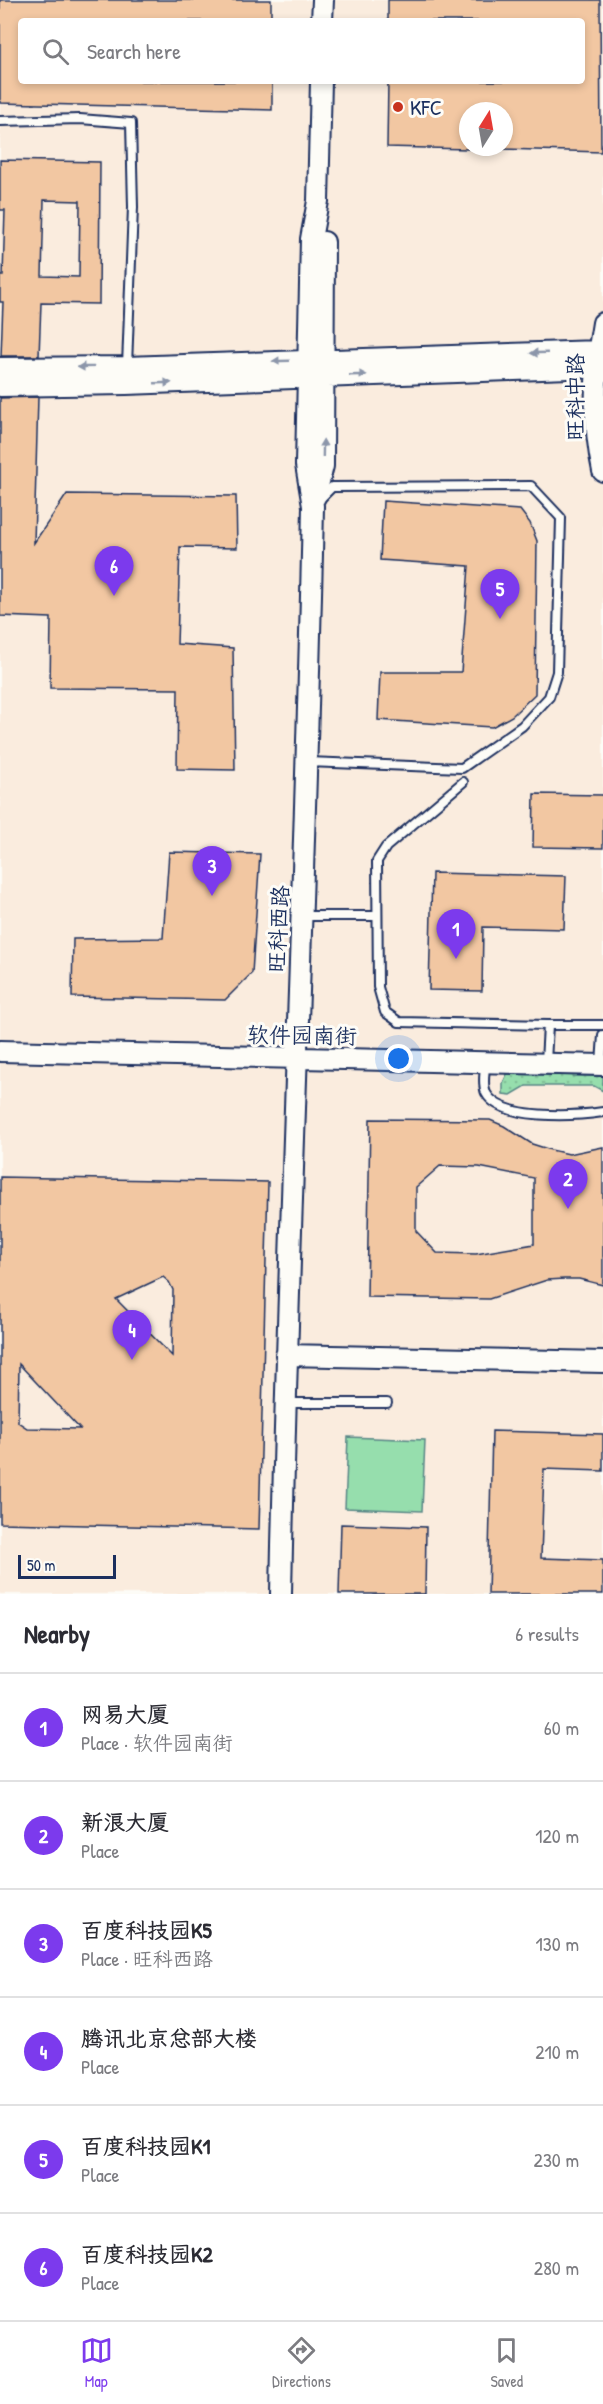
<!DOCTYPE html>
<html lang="en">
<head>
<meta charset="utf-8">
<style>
  :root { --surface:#fff; --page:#f7f7f7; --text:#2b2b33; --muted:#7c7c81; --line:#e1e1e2; --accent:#7c3aed }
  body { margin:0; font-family:"Patrick Hand","LXGW WenKai TC",sans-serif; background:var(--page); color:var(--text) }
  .compass { position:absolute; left:459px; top:102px; width:54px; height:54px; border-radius:50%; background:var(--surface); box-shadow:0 3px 9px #0003; rotate:11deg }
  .scale { position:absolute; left:18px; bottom:15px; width:98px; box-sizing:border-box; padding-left:6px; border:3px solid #1b2f5e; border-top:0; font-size:16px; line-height:21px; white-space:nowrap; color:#1b2f5e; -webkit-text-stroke:4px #fdfcf7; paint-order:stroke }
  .you { position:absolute; left:399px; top:1059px; width:21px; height:21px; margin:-15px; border:4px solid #fff; border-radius:50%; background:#1a73e8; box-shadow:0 0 0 9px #1a73e833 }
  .badge { display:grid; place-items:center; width:39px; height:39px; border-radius:50%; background:var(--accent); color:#fff; font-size:20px; font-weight:700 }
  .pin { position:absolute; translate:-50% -50px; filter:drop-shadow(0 2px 3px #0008) }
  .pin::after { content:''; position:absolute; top:32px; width:21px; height:18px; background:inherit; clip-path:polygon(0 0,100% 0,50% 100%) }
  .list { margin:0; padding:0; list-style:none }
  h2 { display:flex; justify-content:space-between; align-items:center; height:78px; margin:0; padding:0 24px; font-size:26px }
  h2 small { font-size:20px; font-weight:400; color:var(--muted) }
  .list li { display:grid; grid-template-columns:39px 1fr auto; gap:18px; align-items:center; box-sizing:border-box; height:108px; padding:0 24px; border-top:2px solid var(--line) }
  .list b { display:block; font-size:22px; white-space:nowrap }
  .list p { margin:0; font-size:20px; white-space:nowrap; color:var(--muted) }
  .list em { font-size:20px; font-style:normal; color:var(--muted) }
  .icon { flex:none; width:33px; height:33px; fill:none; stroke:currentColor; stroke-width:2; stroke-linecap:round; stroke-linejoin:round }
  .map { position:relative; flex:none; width:603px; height:1594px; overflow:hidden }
  .search { position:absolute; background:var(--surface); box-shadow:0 3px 9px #0003; left:18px; right:18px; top:18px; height:66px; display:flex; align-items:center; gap:15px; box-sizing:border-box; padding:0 21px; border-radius:6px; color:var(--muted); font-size:22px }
  .sheet { height:726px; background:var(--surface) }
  nav { display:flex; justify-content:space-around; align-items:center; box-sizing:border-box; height:84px; border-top:2px solid var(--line); background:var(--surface); font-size:16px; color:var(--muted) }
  nav a { display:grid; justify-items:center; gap:3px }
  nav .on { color:var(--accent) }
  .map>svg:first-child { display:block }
</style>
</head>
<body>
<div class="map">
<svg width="603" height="1594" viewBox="0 0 603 1594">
  <defs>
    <pattern id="green-dots" width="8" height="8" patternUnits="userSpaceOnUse" patternTransform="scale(1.5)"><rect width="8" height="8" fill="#96dead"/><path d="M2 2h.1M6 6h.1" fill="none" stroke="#81bf97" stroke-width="1.8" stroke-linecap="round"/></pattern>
  </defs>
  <rect width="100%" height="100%" fill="#fdfcf7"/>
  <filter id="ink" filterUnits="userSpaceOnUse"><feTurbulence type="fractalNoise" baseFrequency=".0167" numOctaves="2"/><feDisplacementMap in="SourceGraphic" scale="12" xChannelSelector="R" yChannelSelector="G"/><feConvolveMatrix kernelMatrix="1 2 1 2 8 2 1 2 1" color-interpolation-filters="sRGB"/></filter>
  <g filter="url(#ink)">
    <path fill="#faecde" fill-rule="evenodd" d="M0,0H603V1594H0ZM21,21H582V81H21ZM468,111H504V147H468Z"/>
    <path fill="url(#green-dots)" stroke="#588686" stroke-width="1.5" d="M507,1074L603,1076V1091L594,1086H526L511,1095L503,1094V1083Z"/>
    <path fill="#96dead" stroke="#588686" stroke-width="1.5" d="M348,1437L425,1440L422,1511L345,1508Z"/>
    <path fill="#f2c7a2" stroke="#1b2f5e" stroke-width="1.5" fill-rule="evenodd" d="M0,0H271V21H21V81H272V110L0,103Z
      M388,0H600L601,152L504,149V111H468V149L387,147L388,81H582V21H388Z
      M0,160L100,162L99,304L41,303L39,356H1L3,302H0V276H3L5,210H0ZM44,200L80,201L79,277L42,276Z
      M38,397L34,543L67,494L236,496L237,548L180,547L177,644L233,648L235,770L177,769L178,689L50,688L51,618L0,616V398Z
      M383,501L520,510L530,523L537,541L535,694L512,716L492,727L378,720L380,672H461L469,566L380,560Z
      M534,794L603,795V848L533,847Z
      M169,852L260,854L252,973L225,1000L72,997L73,939L163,938Z
      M432,873L566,876L564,929L483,927L482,991L429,990Z
      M370,1119L490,1120L504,1126L532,1144L551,1150L569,1154L603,1147V1285L579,1279H564L547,1280L489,1299L367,1297ZM440,1166L479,1167L534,1178V1244L476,1254L437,1253L416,1231V1187Z
      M0,1177L268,1182L259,1529L0,1523ZM163,1277L169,1282L173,1290L172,1356L116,1299ZM19,1364L80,1429L27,1428L18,1422Z
      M492,1431L603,1434V1471L544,1469L541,1558L603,1560V1594H488Z
      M341,1524L426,1527L425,1594H339Z"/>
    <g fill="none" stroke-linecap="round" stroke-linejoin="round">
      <g stroke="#1b2f5e" stroke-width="12">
        <path id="service" d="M0,121L80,119L131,123L133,207L127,366
          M308,762L462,768L522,726L549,697L557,672L561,518L531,486L332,487L320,499
          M463,782L386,847L377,861L378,987L385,1012L399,1022L548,1025
          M303,916H377
          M546,1062L548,1025H603
          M485,1064C485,1073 482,1085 486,1093C501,1121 575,1116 603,1112
          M601,1064L603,1035
          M286,1403H387"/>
      </g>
      <g stroke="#1b2f5e" stroke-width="24">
        <path id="tertiary" d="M322,21L323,0
          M603,323C594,372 592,421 603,471
          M0,368L126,367L598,351
          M0,386L126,384L596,367
          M315,497L323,466L324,242
          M0,1051L603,1065
          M286,1355L603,1362
          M281,1594C288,1231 306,869 313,506L306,465L311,239L318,201L321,81"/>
      </g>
      <use href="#service" stroke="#fdfcf7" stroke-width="8"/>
      <use href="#tertiary" stroke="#fdfcf7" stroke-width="20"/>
    </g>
    <defs><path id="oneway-solid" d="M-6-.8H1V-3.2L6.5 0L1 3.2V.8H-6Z" transform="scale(1.5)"/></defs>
    <g fill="#8c96aa">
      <use href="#oneway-solid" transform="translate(539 353) rotate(178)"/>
      <use href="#oneway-solid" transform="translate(281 361) rotate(178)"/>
      <use href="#oneway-solid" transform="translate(86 367) rotate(179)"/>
      <use href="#oneway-solid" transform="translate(358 375) rotate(-2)"/>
      <use href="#oneway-solid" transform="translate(163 383) rotate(-2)"/>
      <use href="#oneway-solid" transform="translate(323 448) rotate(-89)"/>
    </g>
  </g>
  <circle fill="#c8321e" stroke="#fdfcf7" stroke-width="2" cx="398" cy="107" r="6"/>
  <g text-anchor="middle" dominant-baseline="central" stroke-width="6" stroke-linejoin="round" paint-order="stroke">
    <g font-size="22" fill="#1b2f5e" stroke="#fdfcf7" text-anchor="start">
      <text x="410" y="107">KFC</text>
    </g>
    <g font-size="22" fill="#1b2f5e" stroke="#fdfcf7">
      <text transform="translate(575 397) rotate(-90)">旺科中路</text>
      <text transform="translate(278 929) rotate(-87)">旺科西路</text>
      <text transform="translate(302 1035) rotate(1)">软件园南街</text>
    </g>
  </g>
</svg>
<svg class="compass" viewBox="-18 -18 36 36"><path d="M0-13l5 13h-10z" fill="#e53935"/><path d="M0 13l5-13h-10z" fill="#7c7c81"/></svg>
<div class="scale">50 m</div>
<div class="you"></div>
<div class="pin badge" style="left:456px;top:959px">1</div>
<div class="pin badge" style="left:568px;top:1209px">2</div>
<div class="pin badge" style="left:212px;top:896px">3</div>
<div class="pin badge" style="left:132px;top:1360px">4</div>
<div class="pin badge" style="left:500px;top:619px">5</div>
<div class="pin badge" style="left:114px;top:596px">6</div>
<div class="search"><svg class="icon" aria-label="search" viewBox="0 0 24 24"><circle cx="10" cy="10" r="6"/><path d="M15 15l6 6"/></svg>Search here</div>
</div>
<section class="sheet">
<h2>Nearby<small>6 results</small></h2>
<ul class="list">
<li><span class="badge">1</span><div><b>网易大厦</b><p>Place · 软件园南街</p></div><em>60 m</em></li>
<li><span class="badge">2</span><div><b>新浪大厦</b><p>Place</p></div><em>120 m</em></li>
<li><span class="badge">3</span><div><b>百度科技园K5</b><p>Place · 旺科西路</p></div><em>130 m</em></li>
<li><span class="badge">4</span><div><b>腾讯北京总部大楼</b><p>Place</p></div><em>210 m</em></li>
<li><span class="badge">5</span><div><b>百度科技园K1</b><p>Place</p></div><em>230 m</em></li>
<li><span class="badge">6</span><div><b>百度科技园K2</b><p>Place</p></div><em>280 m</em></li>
</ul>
</section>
<nav>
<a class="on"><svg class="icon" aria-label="map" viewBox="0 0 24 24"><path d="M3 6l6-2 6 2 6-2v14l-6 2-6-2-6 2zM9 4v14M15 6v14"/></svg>Map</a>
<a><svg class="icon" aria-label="directions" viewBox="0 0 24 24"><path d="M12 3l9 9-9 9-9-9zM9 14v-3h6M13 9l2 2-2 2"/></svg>Directions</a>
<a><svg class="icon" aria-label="saved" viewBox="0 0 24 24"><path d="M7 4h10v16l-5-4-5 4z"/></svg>Saved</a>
</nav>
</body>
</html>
